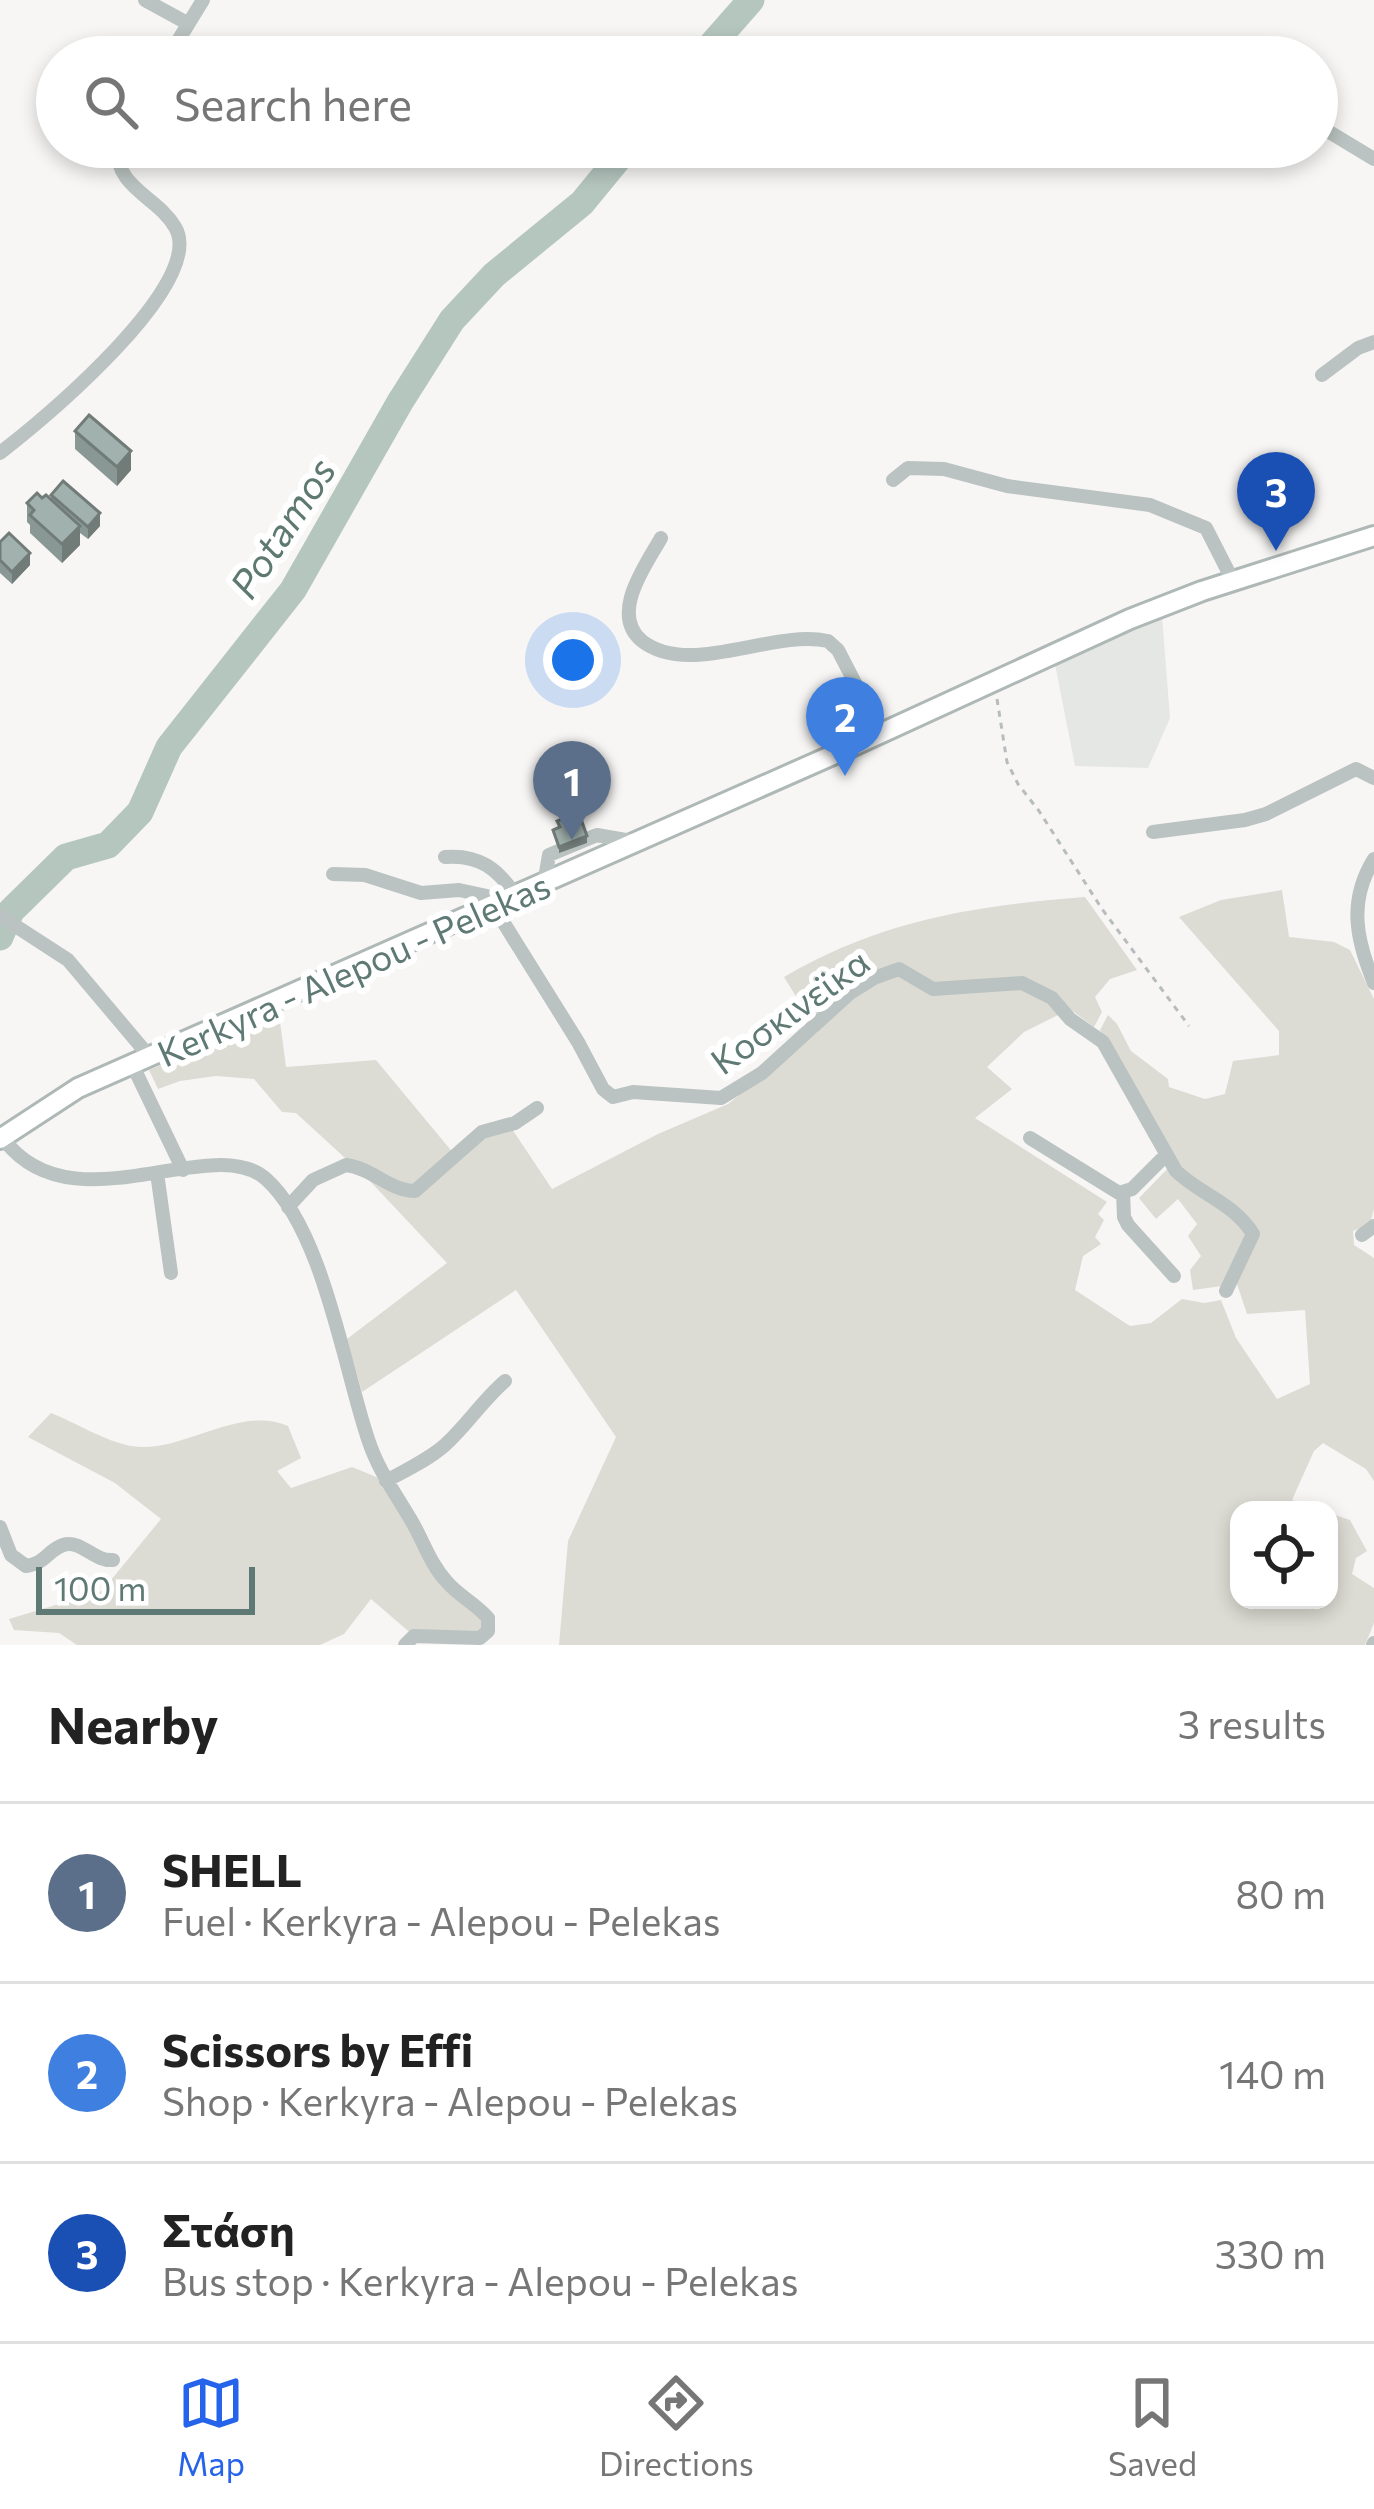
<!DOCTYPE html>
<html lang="en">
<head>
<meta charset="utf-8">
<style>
  :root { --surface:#fff; --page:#f2f2f2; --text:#222; --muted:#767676; --line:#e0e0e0; --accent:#2563eb }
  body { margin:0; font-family:Commissioner,sans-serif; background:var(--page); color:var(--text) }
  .controls { position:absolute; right:36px; bottom:36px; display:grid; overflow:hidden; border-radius:24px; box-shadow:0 6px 18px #0003 }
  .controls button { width:108px; height:108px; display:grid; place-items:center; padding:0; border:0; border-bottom:3px solid var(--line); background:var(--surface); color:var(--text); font:60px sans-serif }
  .scale { position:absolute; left:36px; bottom:30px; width:219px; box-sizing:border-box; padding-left:12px; border:6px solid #5f7974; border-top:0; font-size:33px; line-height:42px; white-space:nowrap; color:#5f7974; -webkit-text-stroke:9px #fff; paint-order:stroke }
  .you { position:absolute; left:573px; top:660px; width:42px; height:42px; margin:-30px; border:9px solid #fff; border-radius:50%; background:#1a73e8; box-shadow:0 0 0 18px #1a73e833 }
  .badge { display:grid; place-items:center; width:78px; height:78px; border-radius:50%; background:var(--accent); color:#fff; font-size:39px; font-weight:700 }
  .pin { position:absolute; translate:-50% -99px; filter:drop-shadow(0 3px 6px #0008) }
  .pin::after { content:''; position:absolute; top:63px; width:42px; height:36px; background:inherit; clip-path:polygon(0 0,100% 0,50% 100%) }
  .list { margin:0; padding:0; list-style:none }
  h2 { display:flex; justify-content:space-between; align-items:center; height:156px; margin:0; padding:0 48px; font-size:51px }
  h2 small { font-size:39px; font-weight:400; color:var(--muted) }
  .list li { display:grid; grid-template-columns:78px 1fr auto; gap:36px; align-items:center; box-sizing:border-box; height:180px; padding:0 48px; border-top:3px solid var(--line) }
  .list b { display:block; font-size:45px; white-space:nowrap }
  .list p { margin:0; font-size:39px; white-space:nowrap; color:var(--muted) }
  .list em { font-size:39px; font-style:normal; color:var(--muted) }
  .icon { flex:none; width:66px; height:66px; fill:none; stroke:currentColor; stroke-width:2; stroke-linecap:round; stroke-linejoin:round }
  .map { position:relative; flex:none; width:1374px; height:1645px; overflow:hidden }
  .search { position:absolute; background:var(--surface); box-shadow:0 6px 18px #0003; left:36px; right:36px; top:36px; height:132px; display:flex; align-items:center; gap:30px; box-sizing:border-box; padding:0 42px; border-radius:66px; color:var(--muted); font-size:45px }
  .sheet { height:696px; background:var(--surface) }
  nav { display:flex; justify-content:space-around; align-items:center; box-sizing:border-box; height:168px; border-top:3px solid var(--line); background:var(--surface); font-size:33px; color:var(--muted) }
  nav a { display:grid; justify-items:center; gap:6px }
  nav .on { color:var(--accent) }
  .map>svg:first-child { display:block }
</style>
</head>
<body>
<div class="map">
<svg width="1374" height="1645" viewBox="0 0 1374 1645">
  <rect width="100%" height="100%" fill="#f7f6f5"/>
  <path fill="#e5e7e5" d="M1162,615L1170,718L1148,768L1075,766L1055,664Z"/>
  <path fill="#dcdcd4" d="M1282,890L1289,937L1334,942L1350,950L1374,999V1209L1370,1224L1353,1231L1354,1245L1374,1258V1481L1366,1469L1323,1443L1314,1451L1292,1500L1319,1510H1239V1600H1329V1513L1350,1520L1367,1551L1356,1558L1352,1574L1374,1588V1623L1365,1645H559L568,1541L616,1437L516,1290L362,1392L347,1339L447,1263L368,1179L296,1113L282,1112L254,1079L216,1076L180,1081L158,1089L149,1070L279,1014L286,1067L376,1060L459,1160L486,1135L512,1129L552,1189L658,1134L728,1104L818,1032L784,977C882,920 973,906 1085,897L1137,970L1110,979L1095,997L1102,1012L1094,1027L1070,1009L1024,1032L987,1067L1012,1089L975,1118L1107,1202L1098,1214L1104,1220L1095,1237L1101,1244L1083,1256L1075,1290L1130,1326L1151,1323L1182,1299L1204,1303L1221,1300L1236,1338L1277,1399L1310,1384L1305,1310L1247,1314L1237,1284L1193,1290L1190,1270L1201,1256L1188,1236L1197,1224L1178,1199L1156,1219L1139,1198L1175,1161L1100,1030L1108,1015L1117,1024L1131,1051L1168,1079L1169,1087L1205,1099L1225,1094L1233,1061L1279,1055V1031L1179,917L1221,900Z
    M51,1413C76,1423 105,1441 131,1446C181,1455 238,1404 288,1426L301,1458L277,1471L291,1488L352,1467L386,1481L426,1551L485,1613L488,1631L414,1636L371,1599L344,1634L320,1645H77L59,1633L14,1630L9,1619L102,1591L161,1519L115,1483L28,1437Z"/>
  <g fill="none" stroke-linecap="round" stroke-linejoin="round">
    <path stroke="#b5c6bf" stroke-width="27" d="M701,57L751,0
      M0,937L11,911L66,857L108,845L140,812L169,747L293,590L400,402L452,320L494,275L582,203L628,147"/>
    <g stroke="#aeb8b6" stroke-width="24">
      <path id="major" d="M0,1139L78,1088L851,747L1130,619L1202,591L1374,536"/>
    </g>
    <path stroke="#b7bdbc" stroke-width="3" stroke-dasharray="6 6" stroke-linecap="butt" d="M997,699L1007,762L1018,784L1039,811L1102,909L1189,1026"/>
    <path stroke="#bac3c1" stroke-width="14" d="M145,0L187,23
      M168,57L203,0
      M1321,127L1374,159
      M1322,375L1358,348L1374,342
      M0,453C41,421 209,283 175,227C157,196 116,189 117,147
      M893,480L908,468L944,469L1007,486L1150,505L1206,528L1233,581
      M661,538C646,565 609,614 642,641C690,678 771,629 828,641L838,650L881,733
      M1153,832L1245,820L1266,814L1356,769L1374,778
      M445,857C479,854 498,869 516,896
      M1374,859C1348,901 1356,939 1374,983
      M333,874L365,875L421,893L459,890L487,896L578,1042L603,1089L613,1097L633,1092L721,1098L762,1073L850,993L874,978L899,969L933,989L1022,983L1052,998L1070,1019L1103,1042L1176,1171C1201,1195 1234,1203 1253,1234L1226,1291
      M544,884L549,855L597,835L637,842
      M0,916L68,960L149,1056
      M132,1064L183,1170
      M2,1137C70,1232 212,1130 266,1179C323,1230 344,1368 368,1439C377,1468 395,1493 411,1520C423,1540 430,1564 447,1582C459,1596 476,1604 488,1618V1631L480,1638L414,1636L405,1645
      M1030,1138L1119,1193L1132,1189L1166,1155
      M157,1173L171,1273
      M1123,1192L1124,1217L1128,1225L1174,1276
      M288,1207L313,1180L346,1165C372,1168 390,1191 415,1191L482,1132L515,1123L537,1108
      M1362,1235L1374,1226
      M386,1481C406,1470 428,1460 445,1445C467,1425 482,1401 505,1381
      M0,1527L11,1555L26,1566C45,1564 48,1550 63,1545C81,1539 94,1562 113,1560
      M1373,1645L1374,1643"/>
    <use href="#major" stroke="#fff" stroke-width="18"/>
  </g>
  <path fill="#8a9895" d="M75,431L131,470L117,486L75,449Z
    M51,495L100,526L88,539L80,533V545L62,563L30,533V525L27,522V503L42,498L51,500Z
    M0,542L30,565L12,584L0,573Z"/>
  <path fill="#717c79" d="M131,451V470L117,486V467Z
    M100,513V526L88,539V527Z
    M80,526V545L62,563V544Z
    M30,553V565L12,584V572Z
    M587,836V843L559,853V847Z"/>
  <path fill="#a1b1ad" stroke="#717c79" stroke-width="3" d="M89,415L131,451L117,467L75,431Z
    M63,481L100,513L88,527L51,495Z
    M37,493L42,498L46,495L80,526L62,544L30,515L34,510L27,503Z
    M9,533L30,553L12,572L0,560V542Z
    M570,816L572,823L581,819L587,836L559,847L553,830L560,827L557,821Z"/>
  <g text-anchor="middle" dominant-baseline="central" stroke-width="12" stroke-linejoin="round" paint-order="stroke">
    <g font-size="36" fill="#5f7974" stroke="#fff">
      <text transform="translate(353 968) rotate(-24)">Kerkyra - Alepou - Pelekas</text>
      <text transform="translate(789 1010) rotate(-36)">Κοσκινεϊκα</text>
    </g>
    <g font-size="39" font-style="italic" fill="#5e796f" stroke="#fff">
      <text transform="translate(281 527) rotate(-57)">Potamos</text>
    </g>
  </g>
</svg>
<div class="controls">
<button><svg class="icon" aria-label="locate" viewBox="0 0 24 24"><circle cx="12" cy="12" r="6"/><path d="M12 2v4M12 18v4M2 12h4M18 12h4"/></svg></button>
</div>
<div class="scale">100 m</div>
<div class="you"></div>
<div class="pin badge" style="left:572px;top:840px;background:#5c6f8a">1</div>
<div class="pin badge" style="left:845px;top:776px;background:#3f7fe0">2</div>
<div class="pin badge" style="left:1276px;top:551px;background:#1a4fb4">3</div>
<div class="search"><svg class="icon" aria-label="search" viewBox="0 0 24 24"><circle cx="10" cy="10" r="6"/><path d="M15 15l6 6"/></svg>Search here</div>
</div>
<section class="sheet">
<h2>Nearby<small>3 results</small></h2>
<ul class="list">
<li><span class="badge" style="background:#5c6f8a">1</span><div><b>SHELL</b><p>Fuel · Kerkyra - Alepou - Pelekas</p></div><em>80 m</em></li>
<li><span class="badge" style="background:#3f7fe0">2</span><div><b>Scissors by Effi</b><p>Shop · Kerkyra - Alepou - Pelekas</p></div><em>140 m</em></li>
<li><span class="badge" style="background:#1a4fb4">3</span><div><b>Στάση</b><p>Bus stop · Kerkyra - Alepou - Pelekas</p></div><em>330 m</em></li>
</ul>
</section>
<nav>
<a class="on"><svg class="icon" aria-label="map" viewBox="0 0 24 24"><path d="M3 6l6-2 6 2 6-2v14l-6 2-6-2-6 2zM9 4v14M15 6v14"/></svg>Map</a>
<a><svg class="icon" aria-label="directions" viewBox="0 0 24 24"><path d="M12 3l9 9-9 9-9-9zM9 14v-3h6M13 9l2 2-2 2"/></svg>Directions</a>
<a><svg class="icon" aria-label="saved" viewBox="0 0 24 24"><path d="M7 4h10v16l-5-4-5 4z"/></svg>Saved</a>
</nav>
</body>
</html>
